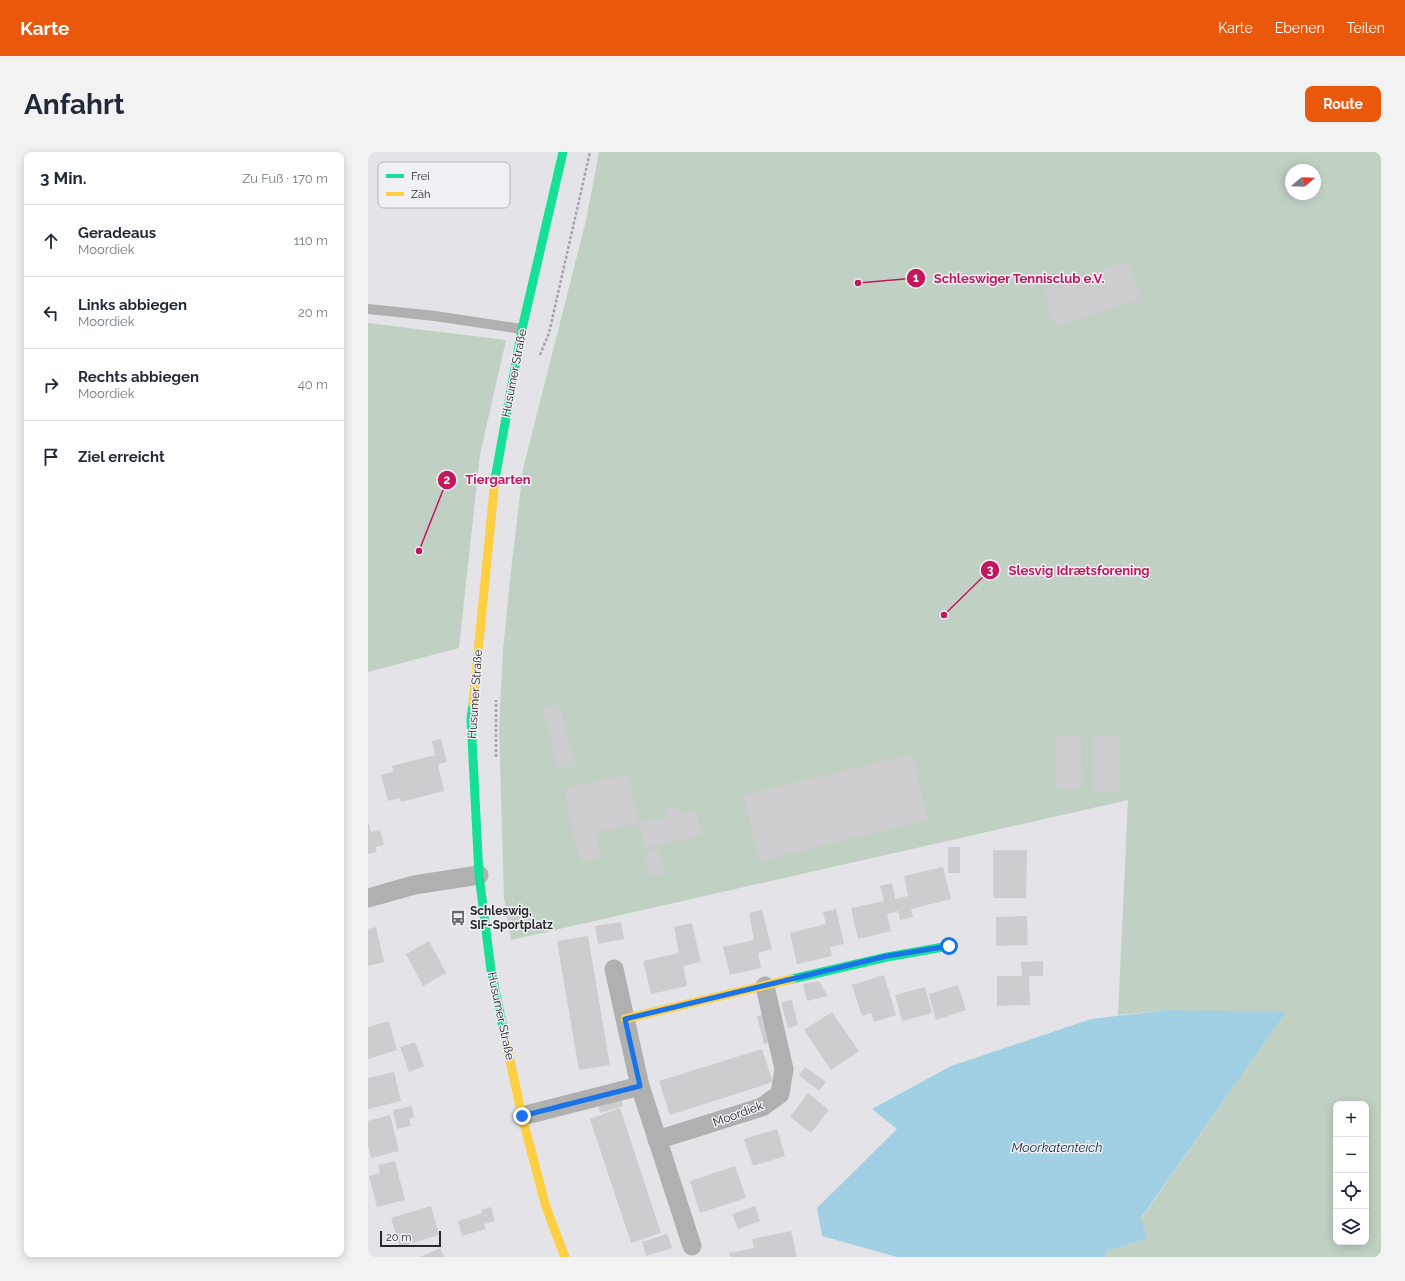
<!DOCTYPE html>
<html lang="de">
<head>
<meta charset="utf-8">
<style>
  :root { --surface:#fff; --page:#f2f2f3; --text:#1f2937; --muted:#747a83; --line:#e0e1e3; --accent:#ea580c }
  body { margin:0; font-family:Raleway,sans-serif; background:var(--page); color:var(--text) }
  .controls { position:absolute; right:12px; bottom:12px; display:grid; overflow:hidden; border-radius:8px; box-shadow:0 2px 10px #0003 }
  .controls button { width:36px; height:36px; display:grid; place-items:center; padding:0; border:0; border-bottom:1px solid var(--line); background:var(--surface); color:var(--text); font:20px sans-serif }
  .compass { position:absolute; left:917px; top:12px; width:36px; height:36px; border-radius:50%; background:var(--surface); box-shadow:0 2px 10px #0003; rotate:71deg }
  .scale { position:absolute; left:12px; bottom:10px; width:61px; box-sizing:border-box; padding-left:4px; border:2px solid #29292b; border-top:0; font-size:11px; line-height:14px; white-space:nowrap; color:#29292b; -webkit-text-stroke:3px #f0f0f6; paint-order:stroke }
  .stop { position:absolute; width:12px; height:12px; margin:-9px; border:3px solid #1a73e8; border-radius:50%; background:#fff }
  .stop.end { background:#1a73e8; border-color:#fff; box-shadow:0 1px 4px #0008 }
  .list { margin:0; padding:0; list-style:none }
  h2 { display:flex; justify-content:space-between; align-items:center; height:52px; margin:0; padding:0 16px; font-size:17px }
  h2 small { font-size:13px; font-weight:400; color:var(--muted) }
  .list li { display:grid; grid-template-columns:26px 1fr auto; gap:12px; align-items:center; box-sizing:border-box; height:72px; padding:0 16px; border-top:1px solid var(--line) }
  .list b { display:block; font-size:15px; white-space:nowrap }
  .list p { margin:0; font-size:13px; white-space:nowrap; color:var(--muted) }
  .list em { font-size:13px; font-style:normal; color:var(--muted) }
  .icon { flex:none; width:22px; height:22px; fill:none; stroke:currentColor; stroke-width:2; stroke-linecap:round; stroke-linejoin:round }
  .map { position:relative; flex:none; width:1013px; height:1105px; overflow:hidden; border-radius:8px }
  header { display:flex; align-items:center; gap:24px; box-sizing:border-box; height:56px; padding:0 20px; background:var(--accent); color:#fff }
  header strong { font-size:19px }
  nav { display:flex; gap:22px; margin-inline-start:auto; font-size:14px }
  .intro { display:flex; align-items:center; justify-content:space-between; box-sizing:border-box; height:96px; padding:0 24px }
  h1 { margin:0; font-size:28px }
  .button { padding:10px 18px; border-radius:8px; background:var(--accent); color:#fff; font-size:14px; font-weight:700 }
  main { display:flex; gap:24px; padding:0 24px }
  aside { flex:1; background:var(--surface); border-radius:8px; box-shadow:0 2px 10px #0003 }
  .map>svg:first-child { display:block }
</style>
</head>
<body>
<header>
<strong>Karte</strong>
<nav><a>Karte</a><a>Ebenen</a><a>Teilen</a></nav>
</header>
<div class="intro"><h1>Anfahrt</h1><a class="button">Route</a></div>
<main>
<aside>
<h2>3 Min.<small>Zu Fuß · 170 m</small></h2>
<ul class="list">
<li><svg class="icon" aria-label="ahead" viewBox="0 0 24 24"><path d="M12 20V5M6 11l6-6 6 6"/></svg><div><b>Geradeaus</b><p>Moordiek</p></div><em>110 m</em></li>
<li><svg class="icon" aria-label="left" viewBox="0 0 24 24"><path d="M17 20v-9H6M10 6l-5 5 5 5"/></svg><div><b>Links abbiegen</b><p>Moordiek</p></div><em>20 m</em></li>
<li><svg class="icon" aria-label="right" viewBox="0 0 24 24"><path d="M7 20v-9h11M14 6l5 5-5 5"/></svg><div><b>Rechts abbiegen</b><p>Moordiek</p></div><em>40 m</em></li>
<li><svg class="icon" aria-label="arrive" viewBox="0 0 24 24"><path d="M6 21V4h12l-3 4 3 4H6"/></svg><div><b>Ziel erreicht</b></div></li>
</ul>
</aside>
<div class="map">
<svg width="1013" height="1105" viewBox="0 0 1013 1105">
  <rect width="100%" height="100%" fill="#e4e4e8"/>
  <path fill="#c0d1c4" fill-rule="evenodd" d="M231,0H1013V1105H738L739,1099L779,1087L773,1067L917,861L800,858L750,863L760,648L143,788L136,746L131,575L135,498L142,428L155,317L218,68ZM923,18H947V42H923ZM968,952H998V1090H968Z
    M0,171L138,188L112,303L91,496L0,520Z"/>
  <path fill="#a1d0e4" d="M800,858L918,860L773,1066L779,1087L739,1099L738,1105H529L454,1084L449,1056L529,977L504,957L583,914L723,867Z"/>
  <path fill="#cdccce" d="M761,109L773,147L688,175L675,138Z
    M191,551L207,613L190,617L175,555Z
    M713,583L714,638H689L688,584Z
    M725,584H752V639L725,640Z
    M73,587L79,610L70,612L76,639L33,650L32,646L20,649L13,623L25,620L24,614L67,603L64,589Z
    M544,602L560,668L391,709L376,643Z
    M260,622L271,671L299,664L298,659L311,656L312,662L328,658L334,683L277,696L271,671L227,680L233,705L212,710L196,636Z
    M0,669L3,680L12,678L16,693L7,695L9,700L0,702Z
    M580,695H592V721H580Z
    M291,697L296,721L281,724L277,699Z
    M625,698H659L658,746H625Z
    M575,715L583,747L543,757L545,765L532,768L530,759L519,762L523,779L490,787L483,756L516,749L512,734L524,731L527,747L540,744L536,724Z
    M468,757L476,792L462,795L464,804L429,812L422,781L458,772L455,760Z
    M394,758L404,797L390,801L393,816L362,823L355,795L386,788L381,761Z
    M659,764L660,793L628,794V765Z
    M253,770L256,787L230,792L227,774Z
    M324,771L333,810L315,814L319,834L283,842L275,809L311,801L306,775Z
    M8,775L16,810L0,814V777Z
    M220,784L242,913L211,918L189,789Z
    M61,789L78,821L55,834L38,802Z
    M675,809V824H661L662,853L629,854V824H654L653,810Z
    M516,823L528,863L506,870L503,861L494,864L484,833Z
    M451,829L460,844L439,849L435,832Z
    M590,833L598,858L568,868L561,842Z
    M557,835L564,861L534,869L527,843Z
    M424,848L430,873L420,876L413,850Z
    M464,860L491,899L463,918L436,878Z
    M398,862L405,890L396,892L389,864Z
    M21,869L29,898L0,907V875Z
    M47,890L56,914L41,920L32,895Z
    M394,897L405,930L302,963L291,929Z
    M437,915L458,930L451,939L431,923Z
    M26,920L33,949L0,957V926Z
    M440,941L461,958L443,981L422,965Z
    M252,943L255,954L232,961L229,950Z
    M44,954L46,965L41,967L43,974L29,977L25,958Z
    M252,956L293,1081L263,1091L222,967Z
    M22,963L31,999L3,1006L0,993V969Z
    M409,977L417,1004L385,1014L376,987Z
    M27,1009L37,1048L9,1055L1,1024L12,1021L10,1013Z
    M367,1014L378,1046L332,1061L322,1029Z
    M63,1054L71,1083L32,1095L23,1066Z
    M387,1054L392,1069L370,1077L364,1062Z
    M123,1055L127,1069L116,1072L118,1077L94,1084L90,1069L114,1061L113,1058Z
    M423,1079L429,1105H362L361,1101L386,1096L384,1087Z
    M299,1082L304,1096L278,1104L274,1090Z
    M72,1096L76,1105H52Z"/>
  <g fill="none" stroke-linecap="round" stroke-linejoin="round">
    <path stroke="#a4a5a6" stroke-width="2.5" stroke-dasharray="3 2" stroke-linecap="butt" d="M172,203L181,181L222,0
      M128,605V548"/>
    <path stroke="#b0b0b1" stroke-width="10" d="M0,157L67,164L154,177"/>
    <path stroke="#b0b0b1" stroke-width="19" d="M0,746L46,733L111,723
      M246,817L272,934L324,1094
      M154,964L272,934
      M289,988L394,955L412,942L416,917L397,834"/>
    <path stroke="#16e098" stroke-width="9" d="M127,327L154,177L195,0
      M105,552L103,567L111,723L123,818L137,885
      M424,827L519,805L581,794"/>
    <path stroke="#ffcf43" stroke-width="9" d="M105,552L127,327
      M257,867L424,827
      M137,885L154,964L178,1055L197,1105"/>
  </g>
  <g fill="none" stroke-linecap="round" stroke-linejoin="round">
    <path stroke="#1a73e8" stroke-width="5" d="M154,964L272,934L257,867L519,804L581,794"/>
  </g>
  <defs>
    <g id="bus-bare" transform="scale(1.2)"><path d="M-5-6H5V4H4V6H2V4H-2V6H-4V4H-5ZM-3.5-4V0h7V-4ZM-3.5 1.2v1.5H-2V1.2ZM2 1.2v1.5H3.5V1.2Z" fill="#6a6a6d" stroke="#f0f0f6" stroke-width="2.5" paint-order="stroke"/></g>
  </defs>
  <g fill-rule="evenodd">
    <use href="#bus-bare" x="90" y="766"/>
  </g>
  <g text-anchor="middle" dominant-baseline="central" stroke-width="3" stroke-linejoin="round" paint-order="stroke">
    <g font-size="12" fill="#29292b" stroke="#f0f0f6">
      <text transform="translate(146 221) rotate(-79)">Husumer Straße</text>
      <text transform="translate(107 542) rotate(-86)">Husumer Straße</text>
      <text transform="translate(133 864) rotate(78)">Husumer Straße</text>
      <text transform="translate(370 962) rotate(-20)">Moordiek</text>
    </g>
    <g font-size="12" font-weight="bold" fill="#29292b" stroke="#f0f0f6" text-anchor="start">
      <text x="102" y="759">Schleswig,<tspan x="102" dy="14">SIF-Sportplatz</tspan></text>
    </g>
    <g font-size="13" font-style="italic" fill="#0c2e39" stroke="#f0f0f6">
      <text x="689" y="995">Moorkatenteich</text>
    </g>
  </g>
  <rect x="10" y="10" width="132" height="46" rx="6" fill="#f0f0f6" stroke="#b4b4b9" stroke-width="1"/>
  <rect x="18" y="22" width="18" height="4" fill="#16e098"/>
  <rect x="18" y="40" width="18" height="4" fill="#ffcf43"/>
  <g font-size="11" fill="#29292b">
    <text x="43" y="28">Frei</text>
    <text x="43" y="46">Zäh</text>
  </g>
  <path fill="none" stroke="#c2185b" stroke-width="1.5" d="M490 131L548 126M51 399L79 328M576 463L622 418"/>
  <g fill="#c2185b" stroke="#f0f0f6" stroke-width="1.5">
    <circle cx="490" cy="131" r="4"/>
    <circle cx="51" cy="399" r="4"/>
    <circle cx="576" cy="463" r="4"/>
    <circle cx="548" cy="126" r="10"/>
    <circle cx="79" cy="328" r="10"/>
    <circle cx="622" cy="418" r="10"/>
  </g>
  <g font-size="12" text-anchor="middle" font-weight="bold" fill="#fff">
    <text x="548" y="130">1</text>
    <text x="79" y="332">2</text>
    <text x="622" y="422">3</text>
  </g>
  <g font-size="13" text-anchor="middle" font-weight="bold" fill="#c2185b" stroke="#f0f0f6" stroke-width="3" stroke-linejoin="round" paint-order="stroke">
    <text x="651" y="131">Schleswiger Tennisclub e.V.</text>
    <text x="130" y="332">Tiergarten</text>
    <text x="711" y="423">Slesvig Idrætsforening</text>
  </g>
</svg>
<div class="controls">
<button>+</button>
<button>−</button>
<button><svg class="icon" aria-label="locate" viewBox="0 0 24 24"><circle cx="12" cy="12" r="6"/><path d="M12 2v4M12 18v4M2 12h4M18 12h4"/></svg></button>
<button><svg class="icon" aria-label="layers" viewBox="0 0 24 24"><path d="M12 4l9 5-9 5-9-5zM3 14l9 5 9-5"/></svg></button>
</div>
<svg class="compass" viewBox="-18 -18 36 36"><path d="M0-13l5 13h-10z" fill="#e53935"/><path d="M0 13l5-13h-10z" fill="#747a83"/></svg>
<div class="scale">20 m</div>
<div class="stop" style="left:581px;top:794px"></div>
<div class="stop end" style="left:154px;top:964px"></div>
</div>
</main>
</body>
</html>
